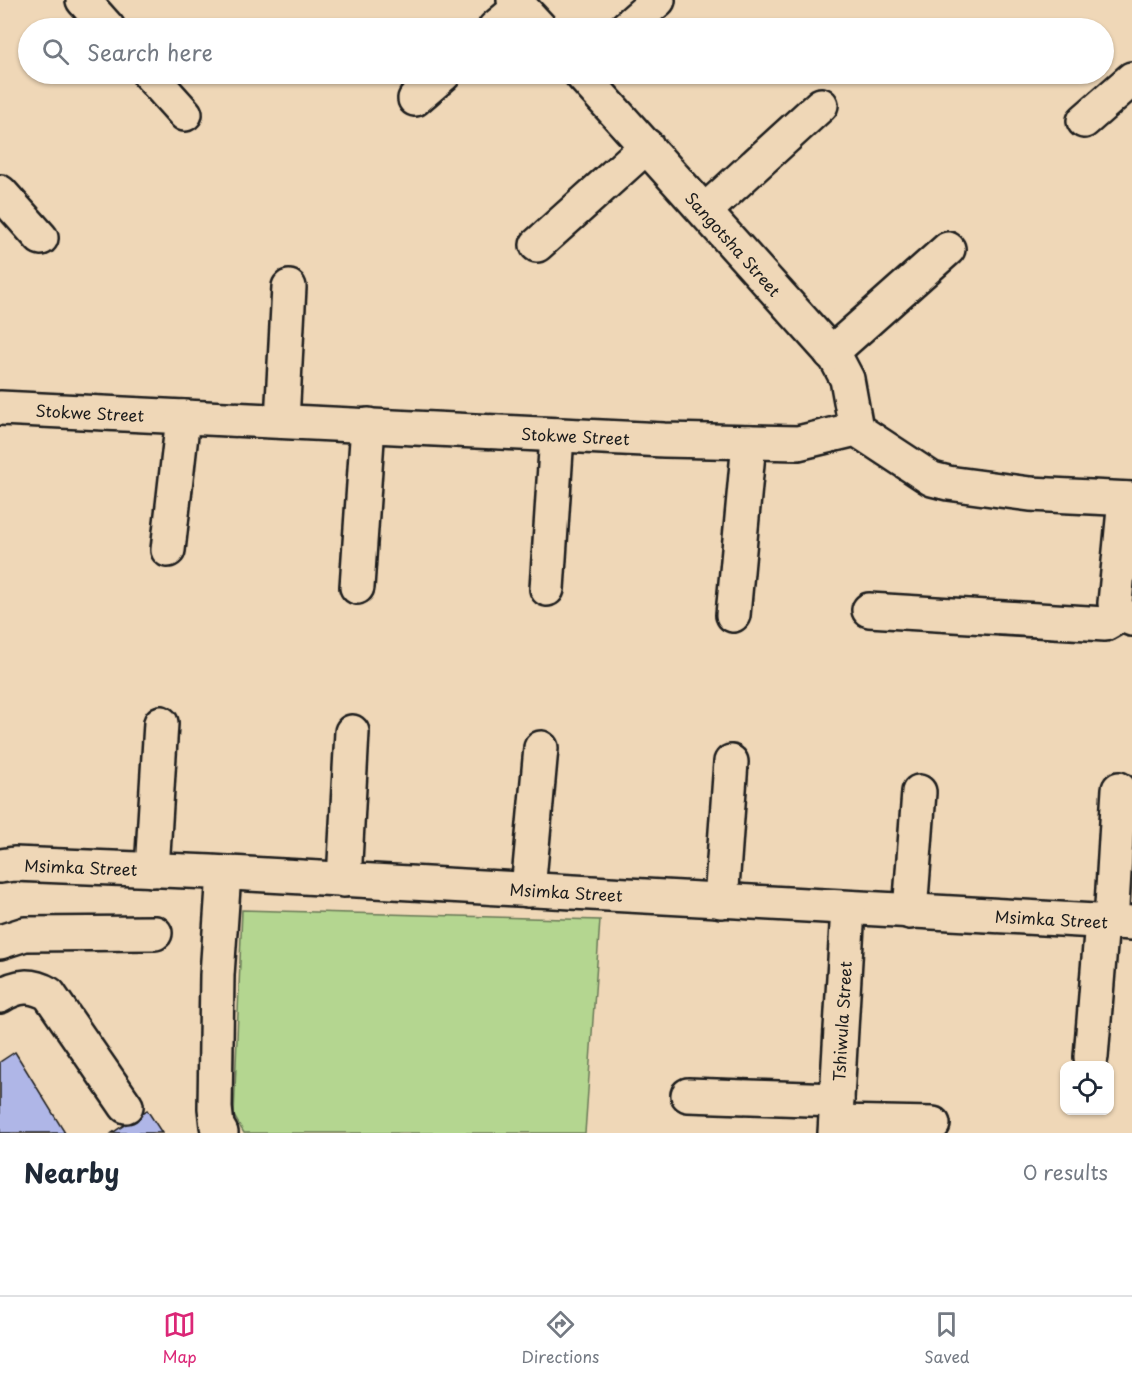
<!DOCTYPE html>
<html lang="en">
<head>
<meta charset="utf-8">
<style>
  :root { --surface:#fff; --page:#f2f2f3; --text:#1f2937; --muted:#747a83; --line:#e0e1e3; --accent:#db2777 }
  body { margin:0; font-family:"Playpen Sans",sans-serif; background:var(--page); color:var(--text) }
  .controls { position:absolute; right:18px; bottom:18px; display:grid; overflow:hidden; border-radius:12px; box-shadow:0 2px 4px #0004 }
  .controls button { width:54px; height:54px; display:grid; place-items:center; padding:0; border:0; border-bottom:2px solid var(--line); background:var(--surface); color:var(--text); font:30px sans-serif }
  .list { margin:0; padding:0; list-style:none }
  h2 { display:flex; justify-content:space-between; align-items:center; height:78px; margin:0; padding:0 24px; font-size:26px }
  h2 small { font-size:20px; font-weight:400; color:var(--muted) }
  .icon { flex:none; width:33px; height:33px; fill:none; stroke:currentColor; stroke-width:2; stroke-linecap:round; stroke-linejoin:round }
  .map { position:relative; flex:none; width:1132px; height:1133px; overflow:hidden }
  .search { position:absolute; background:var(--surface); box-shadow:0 2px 4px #0004; left:18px; right:18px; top:18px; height:66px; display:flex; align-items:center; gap:15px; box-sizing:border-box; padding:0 21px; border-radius:33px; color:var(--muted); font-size:22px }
  .sheet { height:162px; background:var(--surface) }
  nav { display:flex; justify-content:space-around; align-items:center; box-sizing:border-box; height:84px; border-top:2px solid var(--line); background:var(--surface); font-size:16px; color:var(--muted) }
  nav a { display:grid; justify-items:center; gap:3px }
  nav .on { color:var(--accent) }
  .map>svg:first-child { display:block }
</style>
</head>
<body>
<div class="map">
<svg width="1132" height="1133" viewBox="0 0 1132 1133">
  <defs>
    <filter id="shadow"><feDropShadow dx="-5.5" dy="5.5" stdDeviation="0" flood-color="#0004"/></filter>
  </defs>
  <rect width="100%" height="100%" fill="#efd7b7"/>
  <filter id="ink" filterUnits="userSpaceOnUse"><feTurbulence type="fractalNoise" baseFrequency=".0167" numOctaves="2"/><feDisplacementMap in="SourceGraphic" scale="12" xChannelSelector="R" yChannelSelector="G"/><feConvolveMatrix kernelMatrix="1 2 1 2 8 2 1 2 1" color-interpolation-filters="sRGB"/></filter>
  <g filter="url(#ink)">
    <path fill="#b4d690" stroke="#687956" stroke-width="1.5" d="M242,910L600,920L585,1133H244L234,1116Z"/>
    <path fill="#afb6e7" stroke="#1c1c1c" stroke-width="1.5" filter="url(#shadow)" d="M15,1052L65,1133H0V1062Z
      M147,1110L162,1133H112Z"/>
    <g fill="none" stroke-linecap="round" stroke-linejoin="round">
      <g stroke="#1c1c1c" stroke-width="38">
        <g id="minor">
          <path d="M83,0L108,28"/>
          <path d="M514,0L540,28"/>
          <path d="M495,28L520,7"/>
          <path d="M626,28L658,0"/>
          <path d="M149,74L185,114"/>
          <path id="s1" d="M581,74L836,358L847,379L856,429"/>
          <path d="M415,99L444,74"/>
          <path d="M1084,121L1132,79"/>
          <path d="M0,192L41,238"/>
          <path d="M705,211L821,105"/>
          <path d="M537,245L647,146"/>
          <path d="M831,353L948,249"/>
          <path id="s2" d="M0,408L664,440L798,443L856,429L932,479L948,483L1030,494L1132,499"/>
          <path d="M282,421L289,287"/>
          <path d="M1125,499L1115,603L1117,613L1132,619"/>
          <path d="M168,550L183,417"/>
          <path d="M357,587L368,425"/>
          <path d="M547,589L557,435"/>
          <path d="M869,610L1105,624L1112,620L1117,613"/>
          <path d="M733,615L749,442"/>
          <path id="s3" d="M0,866L14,864L211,872L1132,923"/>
          <path d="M152,870L161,723"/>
          <path d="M344,880L352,732"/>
          <path d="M528,890L541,748"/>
          <path d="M721,901L731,762"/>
          <path d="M910,912L919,792"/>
          <path d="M1111,922L1119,789"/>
          <path d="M0,942L25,934L155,933"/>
          <path d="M0,996C18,985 31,984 49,994L126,1106"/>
          <path d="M1091,1057L1102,921"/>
          <path d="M688,1095L837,1100"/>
          <path d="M836,1122L933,1124"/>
          <path d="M221,1133L217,1126L215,1108L217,975L224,873"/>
          <path id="s4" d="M835,1133L848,908"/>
        </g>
      </g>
      <use href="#minor" stroke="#efd7b7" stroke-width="33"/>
    </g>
  </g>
  <g text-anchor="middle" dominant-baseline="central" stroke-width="5" stroke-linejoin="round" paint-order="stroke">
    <g font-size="16" fill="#1c1c1c" stroke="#efd7b7">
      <text stroke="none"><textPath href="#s1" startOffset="228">Sangotsha Street</textPath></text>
      <text stroke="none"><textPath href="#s2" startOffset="90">Stokwe Street</textPath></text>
      <text stroke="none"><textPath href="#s2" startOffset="576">Stokwe Street</textPath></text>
      <text stroke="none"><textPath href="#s3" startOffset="81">Msimka Street</textPath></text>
      <text stroke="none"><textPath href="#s3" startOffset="567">Msimka Street</textPath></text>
      <text stroke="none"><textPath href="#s3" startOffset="1053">Msimka Street</textPath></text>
      <text stroke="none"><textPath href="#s4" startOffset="112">Tshiwula Street</textPath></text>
    </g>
  </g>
</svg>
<div class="controls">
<button><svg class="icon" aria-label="locate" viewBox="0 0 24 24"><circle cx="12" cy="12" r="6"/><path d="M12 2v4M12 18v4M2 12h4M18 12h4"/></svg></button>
</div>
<div class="search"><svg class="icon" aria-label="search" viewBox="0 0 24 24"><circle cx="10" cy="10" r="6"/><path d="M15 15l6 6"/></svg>Search here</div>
</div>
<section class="sheet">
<h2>Nearby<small>0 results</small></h2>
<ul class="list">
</ul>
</section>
<nav>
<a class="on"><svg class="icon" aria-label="map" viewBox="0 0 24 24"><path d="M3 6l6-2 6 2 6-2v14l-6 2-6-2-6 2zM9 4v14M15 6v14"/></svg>Map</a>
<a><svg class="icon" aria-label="directions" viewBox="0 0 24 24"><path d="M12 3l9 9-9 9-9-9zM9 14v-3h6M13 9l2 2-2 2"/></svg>Directions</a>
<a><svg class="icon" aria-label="saved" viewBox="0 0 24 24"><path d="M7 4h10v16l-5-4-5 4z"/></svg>Saved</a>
</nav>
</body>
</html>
